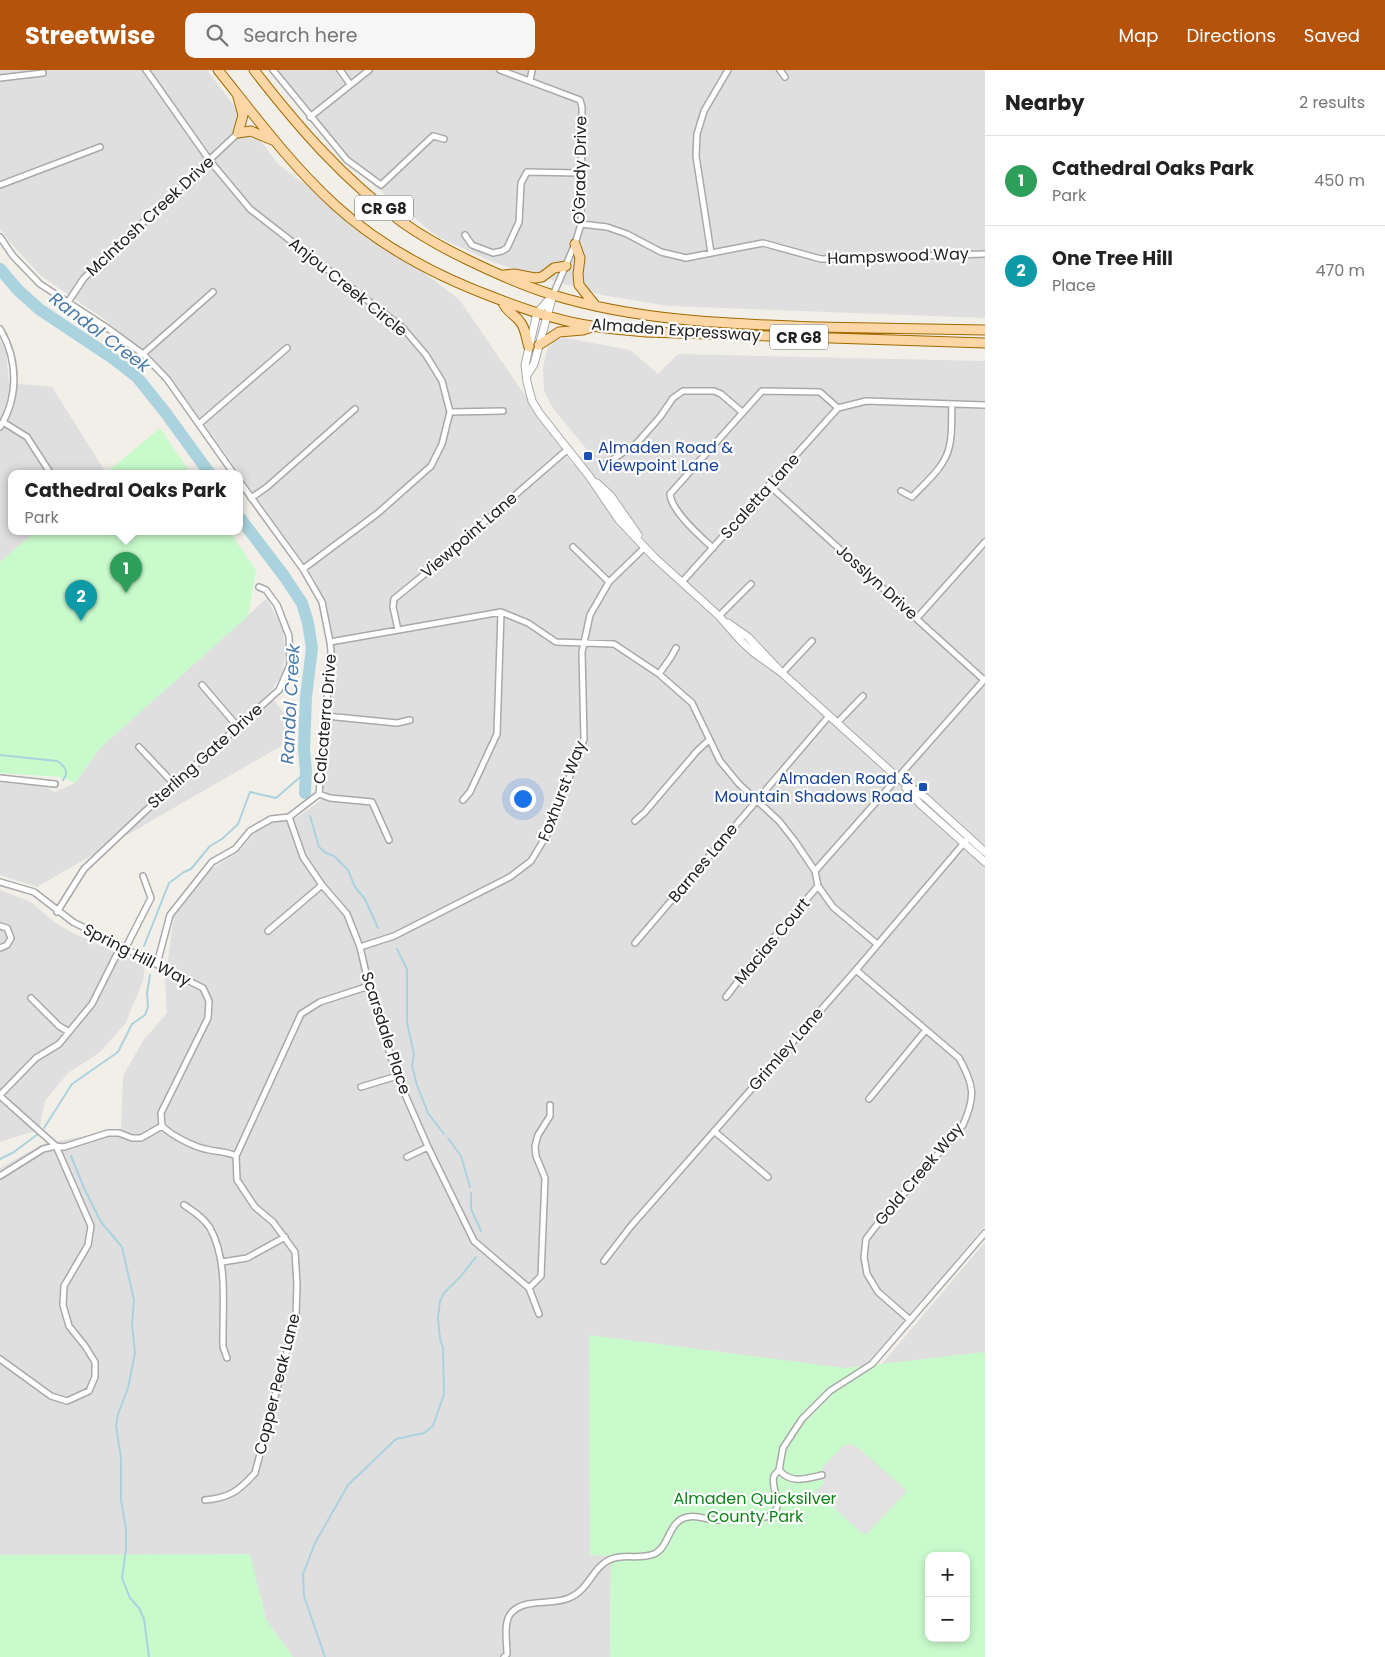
<!DOCTYPE html>
<html lang="en">
<head>
<meta charset="utf-8">
<style>
  :root { --surface:#fff; --page:#f6f6f6; --text:#222; --muted:#767676; --line:#e0e0e0; --accent:#b45309 }
  body { margin:0; font-family:Poppins,sans-serif; background:var(--page); color:var(--text) }
  .controls { position:absolute; right:15px; bottom:15px; display:grid; overflow:hidden; border-radius:10px; box-shadow:0 2px 8px #0003 }
  .controls button { width:45px; height:45px; display:grid; place-items:center; padding:0; border:0; border-bottom:1px solid var(--line); background:var(--surface); color:var(--text); font:25px sans-serif }
  .you { position:absolute; left:522px; top:728px; width:18px; height:18px; margin:-12px; border:4px solid #fff; border-radius:50%; background:#1a73e8; box-shadow:0 0 0 8px #1a73e833 }
  .badge { display:grid; place-items:center; width:32px; height:32px; border-radius:50%; background:var(--accent); color:#fff; font-size:16px; font-weight:700 }
  .pin { position:absolute; translate:-50% -41px; filter:drop-shadow(0 1px 2px #0008) }
  .pin::after { content:''; position:absolute; top:26px; width:18px; height:15px; background:inherit; clip-path:polygon(0 0,100% 0,50% 100%) }
  .popup { position:absolute; left:8px; top:400px; width:235px; height:65px; box-sizing:border-box; display:grid; place-content:center; border-radius:10px; background:var(--surface); filter:drop-shadow(0 1px 4px #0005); font-size:16px; white-space:nowrap; color:var(--muted) }
  .popup b { font-size:19px; color:var(--text) }
  .popup::after { content:''; position:absolute; left:50%; top:100%; margin-left:-10px; border:10px solid transparent; border-top-color:var(--surface) }
  .list { margin:0; padding:0; list-style:none }
  h2 { display:flex; justify-content:space-between; align-items:center; height:65px; margin:0; padding:0 20px; font-size:21px }
  h2 small { font-size:16px; font-weight:400; color:var(--muted) }
  .list li { display:grid; grid-template-columns:32px 1fr auto; gap:15px; align-items:center; box-sizing:border-box; height:90px; padding:0 20px; border-top:1px solid var(--line) }
  .list b { display:block; font-size:19px; white-space:nowrap }
  .list p { margin:0; font-size:16px; white-space:nowrap; color:var(--muted) }
  .list em { font-size:16px; font-style:normal; color:var(--muted) }
  .icon { flex:none; width:28px; height:28px; fill:none; stroke:currentColor; stroke-width:2; stroke-linecap:round; stroke-linejoin:round }
  .map { position:relative; flex:none; width:985px; height:1587px; overflow:hidden }
  header { display:flex; align-items:center; gap:30px; box-sizing:border-box; height:70px; padding:0 25px; background:var(--accent); color:#fff }
  header strong { font-size:24px }
  nav { display:flex; gap:28px; margin-inline-start:auto; font-size:18px }
  .search { width:350px; height:45px; background:var(--page); display:flex; align-items:center; gap:12px; box-sizing:border-box; padding:0 18px; border-radius:10px; color:var(--muted); font-size:19px }
  main { display:flex }
  aside { flex:1; background:var(--surface) }
  .map>svg:first-child { display:block }
</style>
</head>
<body>
<header>
<strong>Streetwise</strong>
<div class="search"><svg class="icon" aria-label="search" viewBox="0 0 24 24"><circle cx="10" cy="10" r="6"/><path d="M15 15l6 6"/></svg>Search here</div>
<nav><a>Map</a><a>Directions</a><a>Saved</a></nav>
</header>
<main>
<div class="map">
<svg width="985" height="1587" viewBox="0 0 985 1587">
  <rect width="100%" height="100%" fill="#f2efe9"/>
  <path fill="#e0dfdf" d="M0,0H207L279,95L459,229L572,394L588,381L552,337L544,321L543,298L547,279L553,272L559,269L566,268L630,280L658,304L678,284L985,291V1156L865,1296L846,1298L590,1485L611,1486L610,1587H293L266,1550L261,1527L0,1486V1098L43,1074L121,1059L123,1006L143,971L167,943L165,910L174,846L211,799L237,783L260,758L276,751L298,747L321,730L335,585L325,533L313,506L192,337L159,295L104,249L41,206L7,169L0,158Z
    M277,0H985V248L669,236L601,225L495,193L438,167L361,105Z
    M0,269L6,282L9,313L52,317L106,403L12,404V462H35L0,492Z
    M267,528L283,560L285,584L283,603L269,624L290,650L288,672L37,817L0,805V712L45,717L55,722L75,713L100,678Z
    M0,820L31,832L54,852L71,862L145,896L143,911L125,954L99,983L68,1003L45,1031L40,1056L35,1061L0,1072Z
    M985,1172V1288L882,1294Z"/>
  <path fill="#c8facc" fill-rule="evenodd" d="M160,358L191,404H104L106,403Z
    M35,462H230L256,500L248,546L100,678L75,713L61,707L0,703V492Z
    M589,1265L846,1298L985,1282V1587H610L611,1486L590,1485ZM929,1486H966V1568H929Z
    M225,1484H250L266,1550L293,1587H0V1485Z"/>
  <path fill="#e2e2e2" d="M852,1374L860,1379L907,1421L867,1464H863L816,1422L824,1413L822,1405V1398L843,1376Z"/>
  <g fill="none" stroke-linecap="round" stroke-linejoin="round">
    <path stroke="#aad3df" stroke-width="2" d="M0,685L57,691C64,695 70,703 63,710
      M310,746L319,777L326,783L334,786L348,800L355,817L365,829L378,858
      M144,876L169,813L184,802L191,799L210,776L222,769L238,754L250,722L276,728L306,702
      M397,879L407,899V952L414,984L412,996L417,1015L428,1043L444,1064
      M44,1058L72,1014L118,982L132,954L145,945L148,937L147,923L150,905
      M448,1068L461,1086L470,1117
      M71,1086L84,1118L101,1152L122,1177L134,1230L132,1254L135,1283L128,1318L118,1344L116,1356L121,1388V1430L126,1459V1479L122,1508L130,1528L139,1538L144,1549L149,1587
      M0,1089L14,1082L38,1064
      M471,1123V1139L481,1161
      M325,1587L304,1526L303,1504L315,1473L348,1415L396,1369L424,1363L433,1356L444,1324L443,1278L440,1269L438,1248L440,1231L444,1223L461,1206L476,1187"/>
    <path stroke="#aad3df" stroke-width="12" d="M0,199L18,220L39,239L114,289L137,307L165,342L210,404
      M240,448L284,506L302,533L308,553L312,578L306,627L304,679L306,702L305,723"/>
    <g stroke="#a9a9a9" stroke-width="8">
      <path id="minor" d="M146,0L210,91L250,139L403,258L426,285L442,311L450,342L442,374L431,396L378,443L303,499
        M273,0L347,90L381,115L433,66L444,69
        M340,0L350,14
        M500,0L580,30L582,37L581,154L575,174L553,225
        M780,0L785,7
        M0,8L43,3
        M530,11L532,0
        M310,47L369,0
        M0,115L100,77
        M581,154L607,157L627,164L661,182L686,188L763,173L821,189L985,184
        M465,165L472,175L493,183L502,181L507,178L519,152L521,113L527,102L580,103
        M0,167L13,186L40,214L106,257L143,284L167,309L234,404
        M711,183L696,86L697,64L704,41L728,0
        M68,232L84,208L238,63
        M0,259C18,289 19,327 0,357
        M143,284L213,222
        M838,338L866,331L985,335
        M450,342L503,341
        M3,352L27,367L51,404
        M199,354L287,278
        M606,394L637,373L660,347L673,328L683,321H714L721,324L742,342
        M770,416L984,610
        M901,421L912,427C925,413 944,398 949,378C953,364 951,348 952,334
        M251,428L267,417L355,339
        M573,477L609,512
        M713,478C701,467 671,441 670,424L762,321L820,322L838,338
        M682,512L838,338
        M719,546L751,514
        M917,548L985,472
        M398,560L393,537L394,529L421,507L568,379
        M330,572L501,542L528,553L556,572L614,574L659,604L692,633L720,691L739,714L779,751L794,770L815,801L818,816L833,837L877,874
        M782,603L812,571
        M659,604L671,587L676,578
        M202,615L238,657
        M326,646L397,653L410,650
        M837,653L863,626
        M139,677L174,714
        M0,708L55,714
        M319,724L330,728L372,732L389,770
        M463,730L470,722L497,664L501,542
        M289,747L303,787L322,815L347,844L360,877L369,916L397,1006L428,1077L474,1171L529,1218L539,1244
        M635,751L645,742L697,681L709,670
        M815,801L985,609
        M0,812L34,822L73,852L203,918L209,931L208,948L161,1043L162,1056C171,1065 192,1076 205,1079C216,1082 226,1081 236,1086
        M57,842L84,799L174,714L279,620L290,595L289,566L277,535L266,520L259,517
        M0,856L7,858L11,868L7,875L0,878
        M268,861L322,815
        M635,873L829,646
        M360,877L394,866L510,807L531,791L548,763L584,669L582,582L590,545L609,512L645,477
        M157,894L170,845L212,792L235,779L250,761L271,749L289,747L319,724L331,581L330,572L322,532L303,499L240,412
        M856,900L959,988C974,1015 976,1026 963,1055L876,1156L866,1169L864,1187L867,1204L878,1222L910,1250
        M726,927L739,910L740,907L818,816
        M31,928L59,956L69,962
        M361,1017L397,1006
        M0,1025L36,988L59,974L92,934L117,884L125,879L151,828L143,806
        M0,1026L56,1076L91,1156L88,1175L64,1216L63,1235L69,1256L85,1276L95,1292V1307L89,1321L67,1331L51,1326L0,1289
        M869,1029L925,961
        M714,1061L768,1107
        M407,1087L428,1077
        M0,1106L43,1079L56,1076L64,1077L108,1063H119L132,1068H141L162,1056
        M184,1135C193,1141 204,1148 210,1158C229,1192 222,1240 223,1277L227,1288
        M604,1191L631,1156L856,900L969,767
        M222,1192L247,1188L285,1167
        M529,1218L541,1206L545,1108L536,1086L535,1076L538,1065L550,1046V1035
        M822,1405C805,1409 791,1414 779,1400L783,1378L802,1349L830,1321L872,1294L985,1163
        M205,1430C229,1428 239,1421 255,1403L296,1246L297,1214L295,1182L273,1152L255,1137L237,1110L236,1086L301,944L320,932L369,916
        M504,1587L507,1584C507,1572 503,1553 511,1543C526,1527 551,1536 569,1528C589,1520 592,1498 609,1490C623,1483 639,1490 654,1484C670,1477 668,1450 688,1447C698,1445 705,1449 714,1450C724,1451 734,1447 744,1446C753,1445 766,1451 774,1443C783,1433 770,1417 774,1406C775,1404 777,1402 779,1400"/>
    </g>
    <g stroke="#a9a9a9" stroke-width="9">
      <path id="tertiary" d="M553,225L537,243L525,295L527,312L532,331L540,344L589,406L619,450L654,487L719,546L742,572L753,582L782,603
        M527,305L534,294L552,228
        M597,413L611,426L638,465
        M728,553L748,567L782,603L898,708L926,728L985,782
        M906,718L920,734L985,792"/>
    </g>
    <g stroke="#a06b00" stroke-width="11">
      <path id="primary" d="M218,0C255,46 291,95 335,135C382,178 438,207 498,229C529,241 559,251 592,256C609,259 627,260 645,262L985,273
        M254,0C298,57 344,110 402,152C423,167 447,180 470,191C497,204 524,216 553,225C638,251 729,254 817,257C873,258 929,259 985,260
        M238,27L243,45L238,63
        M238,63L251,61L275,71
        M575,174L580,188L578,204L579,215L595,235
        M504,205L514,204L535,208L542,207L554,198L566,196
        M502,231C508,244 514,243 521,253C526,260 526,269 529,277
        M539,275L559,262L583,260L589,258"/>
    </g>
    <use href="#minor" stroke="#fff" stroke-width="5"/>
    <use href="#tertiary" stroke="#fff" stroke-width="7"/>
    <use href="#primary" stroke="#fcd6a4" stroke-width="9"/>
  </g>
  <g fill="#1a4fb4" stroke="#fff" stroke-width="2">
    <rect x="583" y="381" width="10" height="10" rx="2.5"/>
    <rect x="918" y="712" width="10" height="10" rx="2.5"/>
  </g>
  <g text-anchor="middle" dominant-baseline="central" stroke-width="4.5" stroke-linejoin="round" paint-order="stroke">
    <g fill="#fff" stroke="#646464" stroke-width="1">
      <rect x="355" y="125.5" width="58" height="25" rx="4"/>
      <rect x="770" y="254.5" width="58" height="25" rx="4"/>
    </g>
    <g font-size="15" font-weight="bold" fill="#222">
      <text x="384" y="138">CR G8</text>
      <text x="799" y="267">CR G8</text>
    </g>
    <g font-size="16" fill="#222" stroke="#fff">
      <text transform="translate(580 100) rotate(-89)">O'Grady Drive</text>
      <text transform="translate(150 146) rotate(-43)">McIntosh Creek Drive</text>
      <text transform="translate(898 186) rotate(-2)">Hampswood Way</text>
      <text transform="translate(348 217) rotate(39)">Anjou Creek Circle</text>
      <text transform="translate(676 260) rotate(4)">Almaden Expressway</text>
      <text transform="translate(760 426) rotate(-48)">Scaletta Lane</text>
      <text transform="translate(469 465) rotate(-41)">Viewpoint Lane</text>
      <text transform="translate(877 512) rotate(42)">Josslyn Drive</text>
      <text transform="translate(325 649) rotate(-85)">Calcaterra Drive</text>
      <text transform="translate(205 686) rotate(-42)">Sterling Gate Drive</text>
      <text transform="translate(562 721) rotate(-69)">Foxhurst Way</text>
      <text transform="translate(703 793) rotate(-50)">Barnes Lane</text>
      <text transform="translate(772 871) rotate(-50)">Macias Court</text>
      <text transform="translate(137 885) rotate(27)">Spring Hill Way</text>
      <text transform="translate(386 963) rotate(72)">Scarsdale Place</text>
      <text transform="translate(786 979) rotate(-49)">Grimley Lane</text>
      <text transform="translate(919 1104) rotate(-50)">Gold Creek Way</text>
      <text transform="translate(277 1314) rotate(-76)">Copper Peak Lane</text>
    </g>
    <g font-size="16" fill="#164399" stroke="#fff" text-anchor="start">
      <text x="598" y="377">Almaden Road &amp;<tspan x="598" dy="18">Viewpoint Lane</tspan></text>
      <text x="913" y="708" text-anchor="end">Almaden Road &amp;<tspan x="913" dy="18">Mountain Shadows Road</tspan></text>
    </g>
    <g font-size="16" fill="#0c8416" stroke="#fff">
      <text x="755" y="1428">Almaden Quicksilver<tspan x="755" dy="18">County Park</tspan></text>
    </g>
    <g font-size="18" font-style="italic" fill="#4a7aab" stroke="#fff">
      <text transform="translate(100 262) rotate(37)">Randol Creek</text>
      <text transform="translate(290 634) rotate(-87)">Randol Creek</text>
    </g>
  </g>
</svg>
<div class="controls">
<button>+</button>
<button>−</button>
</div>
<div class="you"></div>
<div class="pin badge" style="left:126px;top:523px;background:#2e9e5b">1</div>
<div class="popup"><b>Cathedral Oaks Park</b>Park</div>
<div class="pin badge" style="left:81px;top:551px;background:#0f9aa8">2</div>
</div>
<aside>
<h2>Nearby<small>2 results</small></h2>
<ul class="list">
<li><span class="badge" style="background:#2e9e5b">1</span><div><b>Cathedral Oaks Park</b><p>Park</p></div><em>450 m</em></li>
<li><span class="badge" style="background:#0f9aa8">2</span><div><b>One Tree Hill</b><p>Place</p></div><em>470 m</em></li>
</ul>
</aside>
</main>
</body>
</html>
